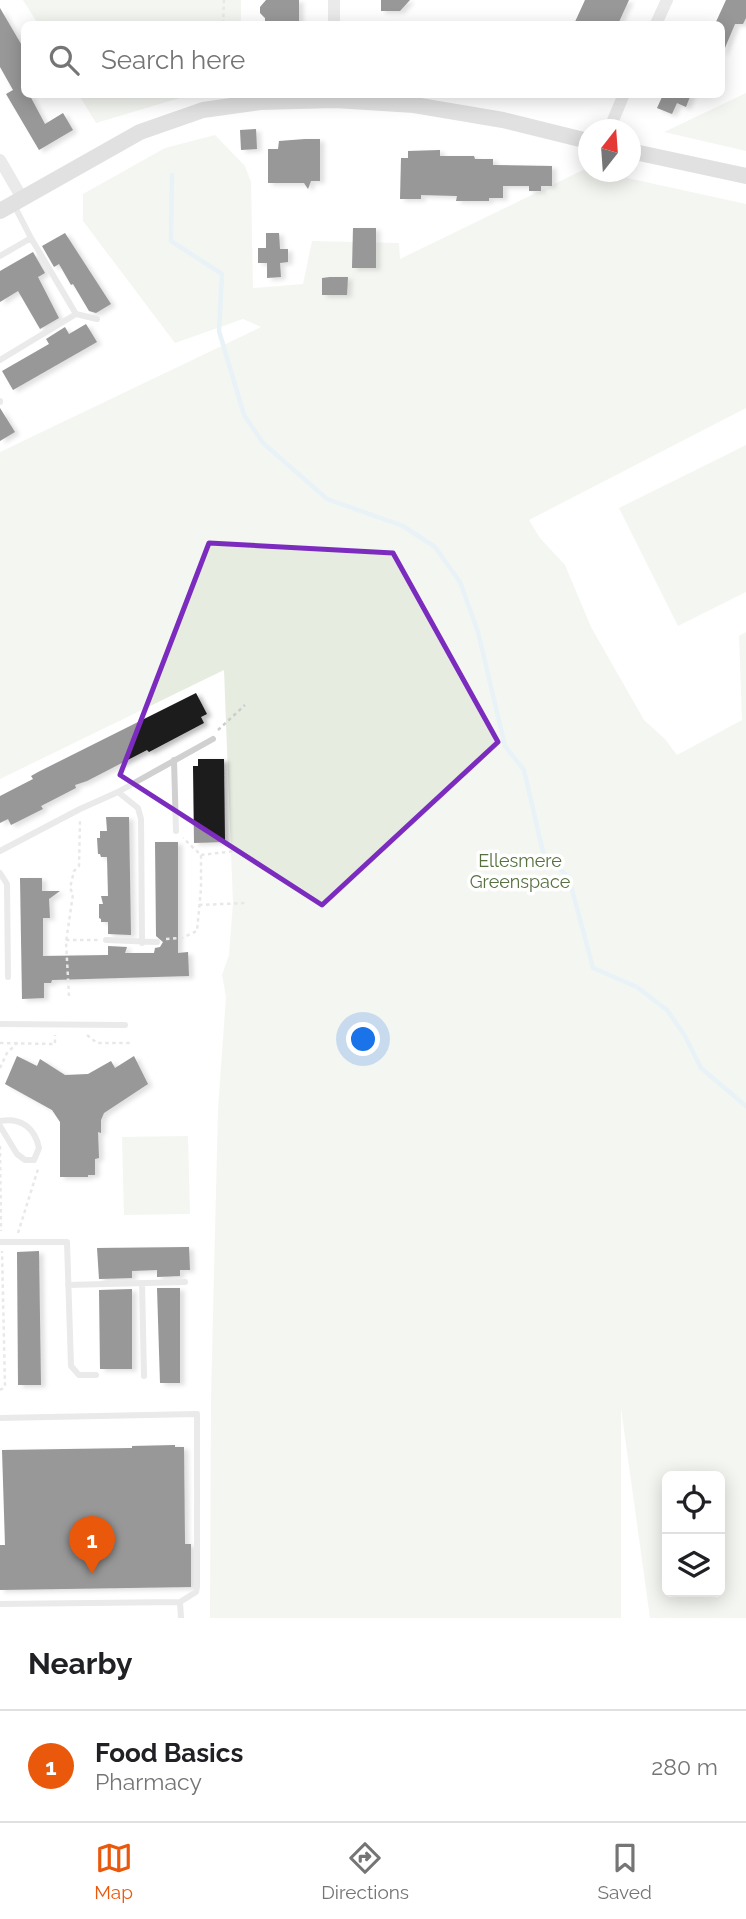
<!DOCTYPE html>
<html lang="en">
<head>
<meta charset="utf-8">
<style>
  :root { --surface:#fff; --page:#f6f6f6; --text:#202124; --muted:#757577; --line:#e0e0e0; --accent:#ea580c }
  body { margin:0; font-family:Raleway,sans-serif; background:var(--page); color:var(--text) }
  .controls { position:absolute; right:21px; bottom:21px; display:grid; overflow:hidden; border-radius:10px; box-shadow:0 4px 18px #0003 }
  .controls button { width:63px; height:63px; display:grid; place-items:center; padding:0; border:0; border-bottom:2px solid var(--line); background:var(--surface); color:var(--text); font:35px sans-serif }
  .compass { position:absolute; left:578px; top:119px; width:63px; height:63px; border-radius:50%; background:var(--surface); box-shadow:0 4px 18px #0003; rotate:17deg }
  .you { position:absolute; left:364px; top:1040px; width:24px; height:24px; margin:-18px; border:5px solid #fff; border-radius:50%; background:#1a73e8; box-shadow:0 0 0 10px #1a73e833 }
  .badge { display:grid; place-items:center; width:46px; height:46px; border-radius:50%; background:var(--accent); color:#fff; font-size:23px; font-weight:700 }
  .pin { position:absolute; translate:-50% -58px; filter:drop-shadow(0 2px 4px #0008) }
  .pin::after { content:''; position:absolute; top:37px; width:24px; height:21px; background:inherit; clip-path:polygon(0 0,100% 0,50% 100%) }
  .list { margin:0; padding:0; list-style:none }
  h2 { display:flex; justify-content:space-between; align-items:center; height:91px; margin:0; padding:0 28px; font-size:30px }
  h2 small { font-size:23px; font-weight:400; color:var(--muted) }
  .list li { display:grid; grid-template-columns:46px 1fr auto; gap:21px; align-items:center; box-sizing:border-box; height:112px; padding:0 28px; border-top:2px solid var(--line) }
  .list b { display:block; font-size:26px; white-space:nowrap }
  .list p { margin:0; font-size:23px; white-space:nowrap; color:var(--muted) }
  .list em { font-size:23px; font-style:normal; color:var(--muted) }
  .icon { flex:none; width:38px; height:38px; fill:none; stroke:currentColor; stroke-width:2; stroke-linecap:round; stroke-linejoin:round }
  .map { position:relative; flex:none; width:746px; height:1618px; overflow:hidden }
  .search { position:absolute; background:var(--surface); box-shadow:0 4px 18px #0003; left:21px; right:21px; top:21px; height:77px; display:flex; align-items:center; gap:18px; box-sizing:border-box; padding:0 24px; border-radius:10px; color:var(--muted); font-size:26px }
  .sheet { height:203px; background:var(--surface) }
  nav { display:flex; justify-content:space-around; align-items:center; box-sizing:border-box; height:98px; border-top:2px solid var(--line); background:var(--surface); font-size:19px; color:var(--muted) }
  nav a { display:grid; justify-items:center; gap:4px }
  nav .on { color:var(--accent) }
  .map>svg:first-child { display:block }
</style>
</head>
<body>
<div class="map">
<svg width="746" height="1618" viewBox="0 0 746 1618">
  <defs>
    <filter id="shadow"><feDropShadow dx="4.5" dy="2.5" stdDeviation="2" flood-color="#0004"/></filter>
  </defs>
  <rect width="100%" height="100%" fill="#fff"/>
  <path fill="#e6ecdf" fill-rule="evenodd" d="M23,0H241V24H38Z
    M746,93V151L664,132Z
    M79,95H190L96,123Z
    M215,135L245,166L251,182L253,288L303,284L312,241L399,243L400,259L587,168L588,172H600L746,204V408L529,520L540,538L565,565L591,627L644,720L665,739L677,755L742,720L739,636L746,632V1618H650L621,1408V1618H210L211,1398L218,1109L226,997L222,975L229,955L233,903L224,670L0,779V452L261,327L243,319L175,343L83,221V194L165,148ZM667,1476H720V1592H667Z
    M746,445V592L678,626L619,508Z
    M188,1136L190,1214L124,1215L122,1137Z"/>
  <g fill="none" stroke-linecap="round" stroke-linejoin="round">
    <path stroke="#cfe2ee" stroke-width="4.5" d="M172,175L171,241L222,274L219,331L244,415L263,443L327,499L403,526L435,547L460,582L478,632L505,746L524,770L543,852L569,878L593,968L637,987L667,1010L685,1036L701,1068L746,1106"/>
  </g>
  <path fill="#1a1a1a" filter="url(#shadow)" d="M266,0H299V24H287V21H265V18L260,13V7Z
    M381,0H410L400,11H381Z
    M585,0H629L618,24H574Z
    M726,0H746V18L743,24H735L722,55V24H715Z
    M0,8L24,49V94H29L45,124L63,113L73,130L39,150L6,94L13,90L0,67Z
    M657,94H691L686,107L677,103L672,114L657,108L662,97Z
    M256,129L257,149L241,150L240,130Z
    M305,139H320V181H311L308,189L304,183H268V149H278L279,141Z
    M440,150V156H474L475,159H493V165L552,166V186H541V191H529V186H503V198H489V201H456L457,196L421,195V199H400L401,158H408V151Z
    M353,228H376V268H352Z
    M65,233L111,304L96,313L89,311L73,284L71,285L59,264L54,267L42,246Z
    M266,233H279L280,249H288V262L280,263L281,277L267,278V263H258V248H266Z
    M33,252L45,273L38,277L59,318L40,329L18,291L0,302V271Z
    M330,277H348L347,295H322V278Z
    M86,324L97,342L13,390L2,371L49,344L46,339L65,327L69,334Z
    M0,408L15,432L0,441Z
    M196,693L207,714L201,717L204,723L149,752L147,750L87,781L75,785L76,788L41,806L43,809L11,825L8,819L0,823V796L33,779L31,776L40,771Z
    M198,759H224L225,842L194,843L193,766H198Z
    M106,817H129L131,935L108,934V922H101V919L99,918V904H103L101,896H108L107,857H101L100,854H98L97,838H100V831H107Z
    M155,842H178V953L188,952L189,976L52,980L51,983H44V998L22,999L20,878H42V891H60L49,899L50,918H43V956L108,955V946L127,947L125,953H154L155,948L160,947L163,942L156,936Z
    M17,1056L37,1066L40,1059L65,1075L88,1074L111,1061L115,1068L134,1056L148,1084L104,1113L101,1120V1133L98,1132L99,1158L95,1159V1175H88V1177H60V1122L52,1110L5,1084Z
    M189,1247L190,1270H180V1276L157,1277V1270L132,1271V1278L99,1279L97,1248Z
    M39,1251L41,1385H18L17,1252Z
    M157,1288H180V1383H160Z
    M132,1289V1369H100L99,1290Z
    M175,1445V1447H184L185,1544H191V1587L0,1590V1545H5L2,1450L132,1448V1446Z"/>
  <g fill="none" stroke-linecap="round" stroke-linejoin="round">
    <path stroke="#cdcdcd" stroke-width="2.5" stroke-dasharray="3.5 3.5" stroke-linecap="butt" d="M223,24L224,0
      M218,730L245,705
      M201,855L235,851
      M199,905L245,903
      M166,939L182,938L197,931L201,889V855L183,838
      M66,940H98
      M69,996L66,942L73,894L70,888L74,871L79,866L80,821
      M87,1035L97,1043H130
      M0,1043L55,1044V1035
      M0,1068L7,1053L18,1042
      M0,1146L1,1231
      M18,1233L38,1169
      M0,1390L5,1387L2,1251"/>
    <path stroke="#d0d0d0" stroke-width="6" d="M13,203L31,238L76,314L97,319
      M0,256L31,238
      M0,360L76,314
      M0,401V402
      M174,760L176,831
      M118,792L138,808L141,819L142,943
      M0,851L80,809L118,792L213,739
      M0,873L7,884L8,977
      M106,940L157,942
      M0,1024L125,1025
      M0,1121C21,1117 35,1128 39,1148L34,1160H25L17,1154L0,1126
      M0,1242H67L71,1366L79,1375H96
      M142,1283L144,1376
      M68,1285L185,1282
      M0,1418L197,1414V1587L196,1592L180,1602
      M0,1604L180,1602L181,1618"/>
    <path stroke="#d0d0d0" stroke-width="12" d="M334,0V24
      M656,24L667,0
      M609,130L624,94
      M0,160L22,198"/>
    <path stroke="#bdbdbd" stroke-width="16" d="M630,151L746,176
      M0,211L140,132L203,110L260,102L335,100L414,105L503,120L588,141"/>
  </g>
  <path d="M0 0H746V1618H0ZM209,543L393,553L498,742L322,905L120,775Z" fill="#fff" fill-opacity=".55" fill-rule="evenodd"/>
  <path fill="none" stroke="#7b2cbf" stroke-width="5" stroke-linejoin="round" d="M209,543L393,553L498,742L322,905L120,775Z"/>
  <g text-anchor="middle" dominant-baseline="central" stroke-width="7" stroke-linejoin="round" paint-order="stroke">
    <g font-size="18" fill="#56703f" stroke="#fff">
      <text x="520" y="860">Ellesmere<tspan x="520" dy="21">Greenspace</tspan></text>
    </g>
  </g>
</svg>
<div class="controls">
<button><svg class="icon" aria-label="locate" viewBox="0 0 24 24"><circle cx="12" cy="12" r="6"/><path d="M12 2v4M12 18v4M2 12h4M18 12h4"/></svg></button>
<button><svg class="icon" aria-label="layers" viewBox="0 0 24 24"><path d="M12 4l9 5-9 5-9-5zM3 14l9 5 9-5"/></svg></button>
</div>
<svg class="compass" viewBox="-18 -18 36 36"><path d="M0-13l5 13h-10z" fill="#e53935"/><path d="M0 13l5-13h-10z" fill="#757577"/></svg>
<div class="you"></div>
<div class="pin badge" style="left:92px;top:1574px">1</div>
<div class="search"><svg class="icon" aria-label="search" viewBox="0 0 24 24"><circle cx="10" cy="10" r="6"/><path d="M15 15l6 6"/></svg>Search here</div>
</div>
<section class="sheet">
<h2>Nearby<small></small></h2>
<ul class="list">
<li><span class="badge">1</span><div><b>Food Basics</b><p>Pharmacy</p></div><em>280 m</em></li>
</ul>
</section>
<nav>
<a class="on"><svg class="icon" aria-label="map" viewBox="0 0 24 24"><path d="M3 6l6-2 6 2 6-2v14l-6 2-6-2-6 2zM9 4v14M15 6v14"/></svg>Map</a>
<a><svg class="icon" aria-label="directions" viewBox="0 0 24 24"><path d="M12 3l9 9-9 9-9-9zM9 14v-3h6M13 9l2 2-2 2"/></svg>Directions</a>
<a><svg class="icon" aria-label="saved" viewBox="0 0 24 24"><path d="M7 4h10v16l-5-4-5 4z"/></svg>Saved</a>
</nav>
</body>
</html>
